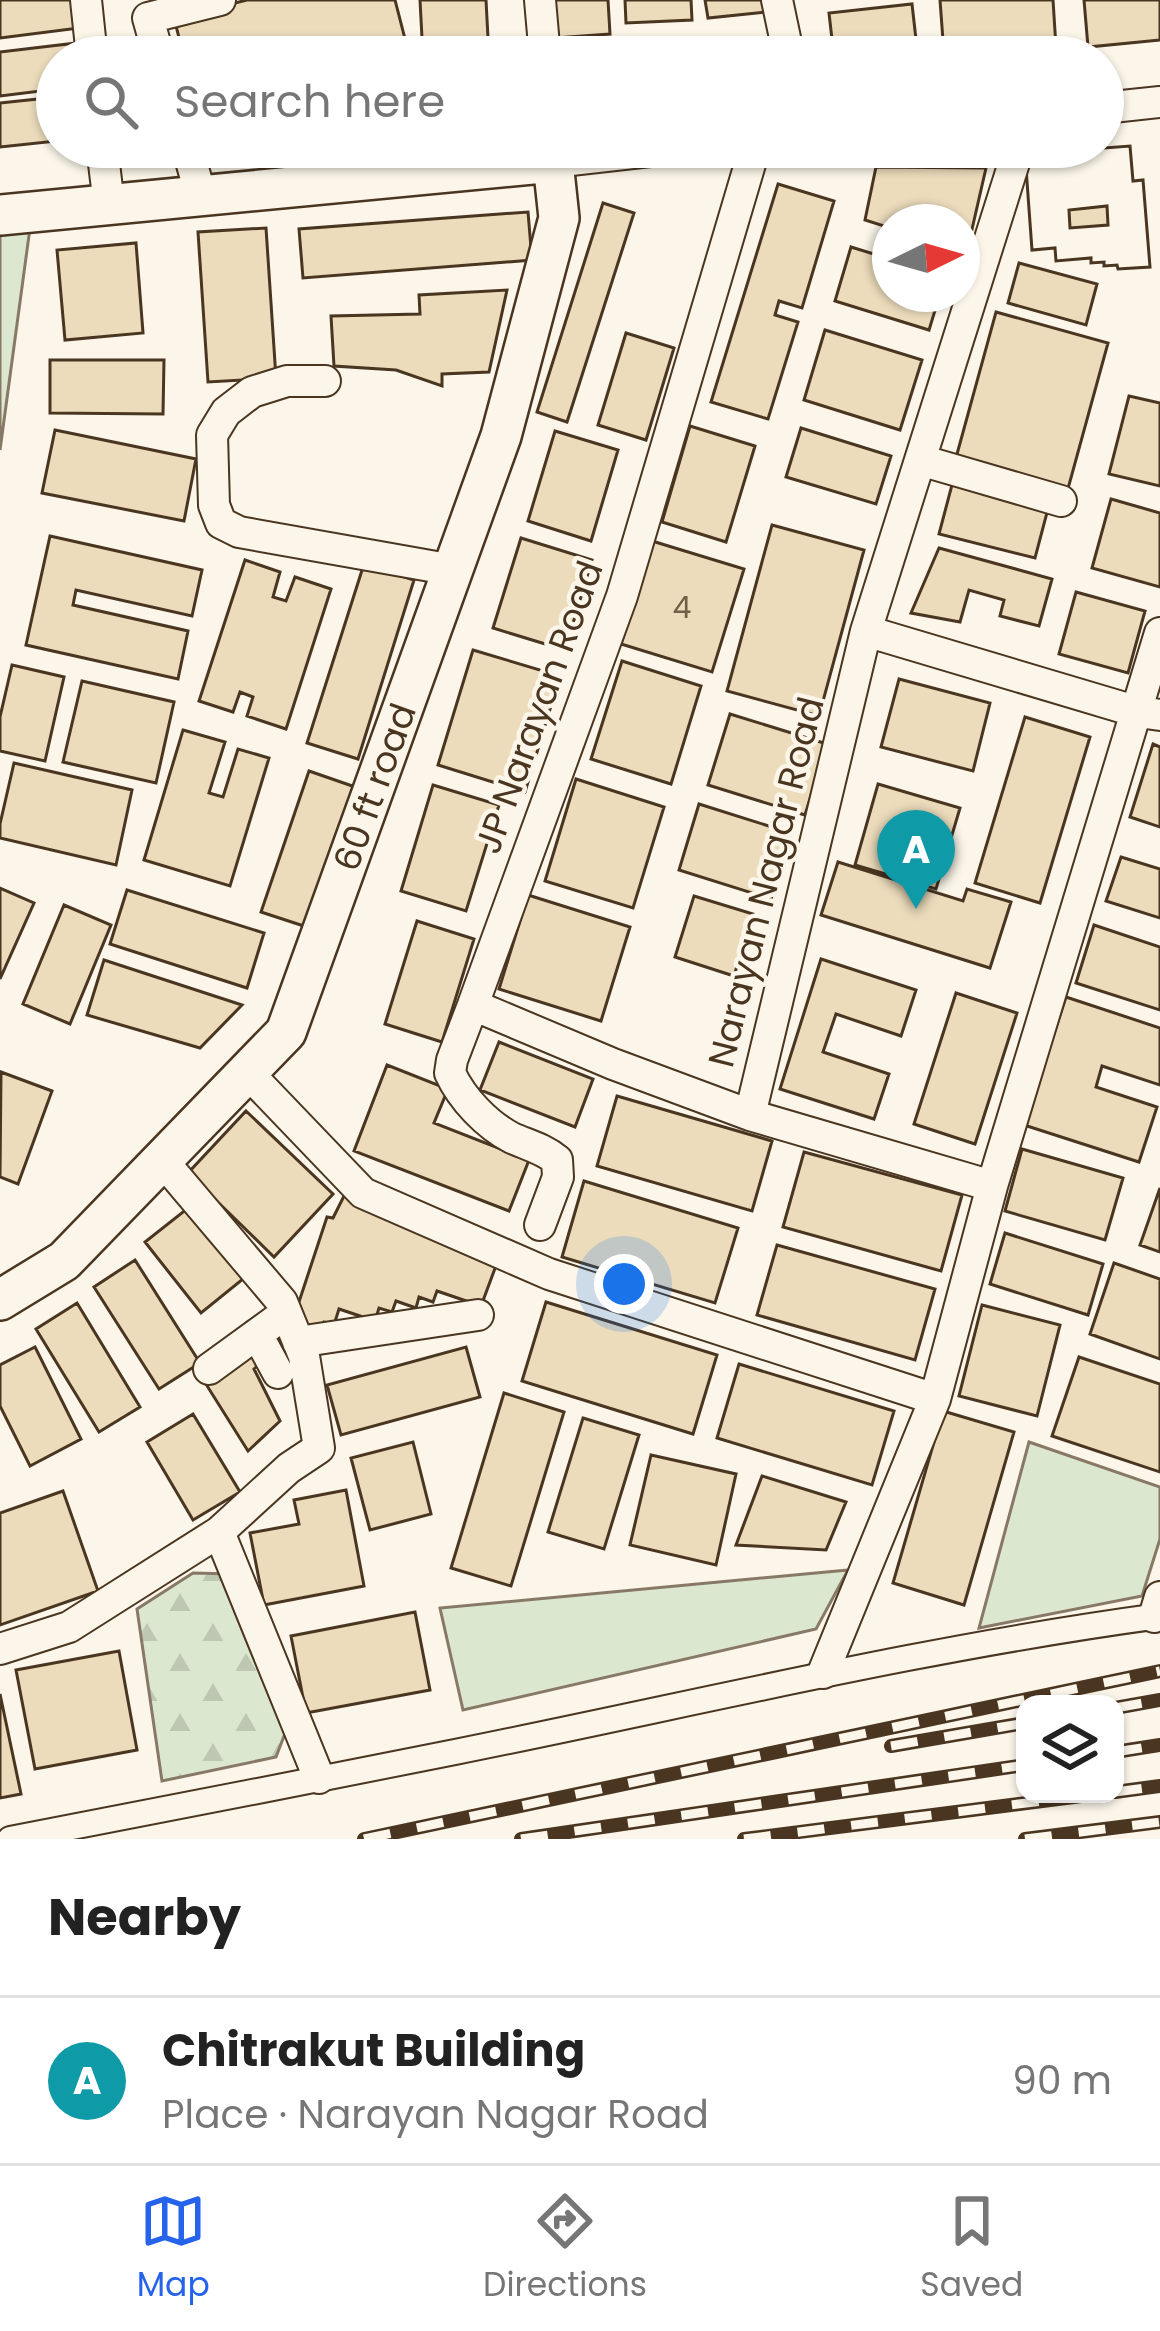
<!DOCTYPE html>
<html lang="en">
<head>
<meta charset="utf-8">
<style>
  :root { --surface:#fff; --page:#f2f2f2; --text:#222; --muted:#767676; --line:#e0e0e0; --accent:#2563eb }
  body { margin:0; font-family:Poppins,sans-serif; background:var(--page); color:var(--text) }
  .controls { position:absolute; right:36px; bottom:36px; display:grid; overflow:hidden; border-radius:24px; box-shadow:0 3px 9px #0004 }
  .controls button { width:108px; height:108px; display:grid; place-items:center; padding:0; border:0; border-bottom:3px solid var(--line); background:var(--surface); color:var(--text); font:60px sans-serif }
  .compass { position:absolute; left:872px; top:204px; width:108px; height:108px; border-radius:50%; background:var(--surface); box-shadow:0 3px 9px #0004; rotate:85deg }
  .you { position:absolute; left:624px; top:1284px; width:42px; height:42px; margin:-30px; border:9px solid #fff; border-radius:50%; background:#1a73e8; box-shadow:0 0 0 18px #1a73e833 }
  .badge { display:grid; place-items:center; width:78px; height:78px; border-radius:50%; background:var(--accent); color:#fff; font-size:39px; font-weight:700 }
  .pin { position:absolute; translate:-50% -99px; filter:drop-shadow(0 3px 6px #0008) }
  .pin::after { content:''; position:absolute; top:63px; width:42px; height:36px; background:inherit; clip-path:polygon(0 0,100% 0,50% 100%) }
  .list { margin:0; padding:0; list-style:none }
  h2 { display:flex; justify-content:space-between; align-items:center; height:156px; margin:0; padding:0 48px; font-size:51px }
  h2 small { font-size:39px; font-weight:400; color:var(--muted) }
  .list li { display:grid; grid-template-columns:78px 1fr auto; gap:36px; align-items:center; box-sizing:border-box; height:168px; padding:0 48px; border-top:3px solid var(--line) }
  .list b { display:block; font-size:45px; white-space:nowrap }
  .list p { margin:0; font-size:39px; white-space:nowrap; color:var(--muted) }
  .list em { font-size:39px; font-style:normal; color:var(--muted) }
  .icon { flex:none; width:66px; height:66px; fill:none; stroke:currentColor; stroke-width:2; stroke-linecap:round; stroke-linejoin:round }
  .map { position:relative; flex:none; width:1160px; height:1839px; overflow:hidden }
  .search { position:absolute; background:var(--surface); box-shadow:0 3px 9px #0004; left:36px; right:36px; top:36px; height:132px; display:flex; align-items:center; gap:30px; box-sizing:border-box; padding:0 42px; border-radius:66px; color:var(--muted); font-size:45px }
  .sheet { height:324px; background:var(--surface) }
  nav { display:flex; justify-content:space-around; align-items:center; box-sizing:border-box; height:168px; border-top:3px solid var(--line); background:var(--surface); font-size:33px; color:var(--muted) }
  nav a { display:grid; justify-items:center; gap:6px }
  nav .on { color:var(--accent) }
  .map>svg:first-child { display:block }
</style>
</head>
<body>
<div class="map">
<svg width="1160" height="1839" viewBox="0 0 1160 1839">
  <defs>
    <pattern id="forest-firs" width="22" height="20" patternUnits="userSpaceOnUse" patternTransform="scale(3)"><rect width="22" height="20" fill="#dce7d0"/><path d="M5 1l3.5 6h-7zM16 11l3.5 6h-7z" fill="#bec7b2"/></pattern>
  </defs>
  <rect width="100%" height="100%" fill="#fbf6e9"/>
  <path fill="url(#forest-firs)" stroke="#887966" stroke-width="3" d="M193,1573L232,1574L289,1723L276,1757L162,1781L137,1609Z"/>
  <path fill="#dce7d0" stroke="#887966" stroke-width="3" d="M30,228L0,450V232Z
    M1029,1442L1160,1487V1539L1142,1596L979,1628Z
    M848,1570L816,1629L463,1710L440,1608Z"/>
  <path fill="#ecdcbc" stroke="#4a3520" stroke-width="3" fill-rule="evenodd" d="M0,0H75L79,28L0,38Z
    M247,0H395L405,39L335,57H184L174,18Z
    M420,0H486L489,57H423Z
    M553,0H608L610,34L555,38Z
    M625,0H691L692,20L626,23Z
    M705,0H764L766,12L708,18Z
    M940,0H1053L1056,47L944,54Z
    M1084,0H1160V40L1088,47Z
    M912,4L918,57H834L829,13Z
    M85,42L87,57H57V89L0,96V52Z
    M57,97V141L0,147V103Z
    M1130,146L1133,181L1143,180L1150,267L1118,269L1117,265L1104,266V262L1091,263V258L1056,261L1055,248L1032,250L1025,154ZM1107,206L1108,225L1070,228L1069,210Z
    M1130,146L1133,181L1143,180L1150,267L1118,269L1117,265L1104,266V262L1091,263V258L1056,261L1055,248L1032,250L1025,154Z
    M876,167L986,168L967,251L962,249V222H890V228L865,220Z
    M778,184L834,201L802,308L779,301L775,315L798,322L768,419L711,402Z
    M603,203L634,213L567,422L537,412Z
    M528,212L532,260L303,278L299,229Z
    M266,228L276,378L208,382L198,232Z
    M136,243L143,333L65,340L57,250Z
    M851,247L890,259V294H940L929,330L835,301Z
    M1019,263L1097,284L1086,325L1008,303Z
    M507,290L489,372L442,374V386L396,370L334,366L331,316L420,314L419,295Z
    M996,312L1108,343L1066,496L954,465Z
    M825,330L922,360L900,430L804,400Z
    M626,333L674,348L646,440L598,425Z
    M50,360H164L163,414L50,413Z
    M1129,396L1160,403V486L1109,474Z
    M690,426L755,446L726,542L662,522Z
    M801,428L891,456L876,504L786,477Z
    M55,430L196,459L184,521L42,493Z
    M555,431L618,450L591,541L528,521Z
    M953,481L1049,505L1035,558L939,534Z
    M1111,499L1160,513V587L1092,568Z
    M772,525L864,550L819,716L727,691Z
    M50,536L202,570L192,616L76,590L73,605L188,631L178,679L26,645Z
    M521,538L592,560L565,650L493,628Z
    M652,541L744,569L712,672L621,644Z
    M939,548L1052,579L1039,626L1000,616L1004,600L969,590L960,622L911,613Z
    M245,560L280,572L273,597L286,601L295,577L331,589L286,729L247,716L253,697L240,692L233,712L199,701Z
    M364,564L414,580L358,759L307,743Z
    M1076,592L1145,611L1128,673L1059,654Z
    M473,650L560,676L525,792L438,765Z
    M622,661L701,686L671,784L591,759Z
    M12,665L64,677L45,761L0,751V717Z
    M899,679L990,703L973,771L881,747Z
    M82,681L174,702L156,783L63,762Z
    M730,714L827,744L805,815L708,785Z
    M1025,717L1090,737L1040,903L975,883Z
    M183,730L225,742L209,793L223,797L238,749L269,758L230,886L144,860Z
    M1153,744L1160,747V827L1130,817Z
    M14,763L132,790L116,865L0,838V824Z
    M309,771L361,789L313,929L261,912Z
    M576,779L664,807L633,908L545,881Z
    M878,784L960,808L936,889L855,865Z
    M433,785L499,805L466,911L401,891Z
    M699,804L791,833L771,899L679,870Z
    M1121,857L1160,869V918L1106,901Z
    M838,862L963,901L967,889L1011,902L990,968L821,915Z
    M0,888L34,903L0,979Z
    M127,890L264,933L247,988L110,944Z
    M528,895L630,927L601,1021L499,989Z
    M694,896L753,914L734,976L675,957Z
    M64,905L111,925L70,1024L23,1004Z
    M417,921L474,939L442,1042L385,1024Z
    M1094,925L1160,947V1010L1076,983Z
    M821,959L916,990L901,1036L836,1014L823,1052L889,1074L874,1119L780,1089Z
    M104,960L242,1005L200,1048L87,1015Z
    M956,993L1017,1013L975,1144L914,1124Z
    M1066,997L1160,1028V1085L1102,1066L1096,1087L1157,1107L1139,1162L1024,1125Z
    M499,1042L593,1079L575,1127L480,1090Z
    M387,1065L448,1089L434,1123L529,1160L509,1211L354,1151Z
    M1,1072L52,1091L18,1184L0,1177Z
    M617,1096L772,1141L752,1211L597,1166Z
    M246,1111L333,1194L274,1257L188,1173Z
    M1022,1149L1123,1178L1105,1240L1005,1211Z
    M804,1152L962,1195L941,1271L783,1227Z
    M584,1181L738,1228L715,1303L562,1257Z
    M1160,1188V1252L1140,1245Z
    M344,1196L497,1263L481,1306L437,1291L433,1302L419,1297L416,1308L396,1301L392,1312L379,1308L375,1321L339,1309L334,1325L324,1322L321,1329L293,1320L327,1217L333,1218Z
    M188,1208L243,1279L201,1313L145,1242Z
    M1005,1233L1103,1264L1088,1315L990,1284Z
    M777,1245L935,1289L915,1360L757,1315Z
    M135,1260L200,1363L159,1389L94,1287Z
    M1114,1263L1160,1279V1359L1090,1334Z
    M546,1302L717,1355L693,1434L522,1381Z
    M77,1303L140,1407L99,1432L36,1329Z
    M982,1305L1060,1325L1037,1416L959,1396Z
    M257,1343L265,1359L254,1369L280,1421L248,1451L204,1381Z
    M35,1347L81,1439L30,1466L0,1406V1365Z
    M466,1347L480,1397L341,1435L327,1385Z
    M1079,1357L1160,1384V1472L1052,1436Z
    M739,1364L894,1411L872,1485L717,1438Z
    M504,1393L564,1412L511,1586L451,1568Z
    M943,1411L1014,1432L964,1605L893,1583Z
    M193,1414L240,1492L193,1520L147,1442Z
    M583,1418L639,1435L604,1549L548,1532Z
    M413,1442L431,1514L370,1530L351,1458Z
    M651,1455L736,1474L716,1565L630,1545Z
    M762,1476L846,1502L826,1550L736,1545Z
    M346,1490L364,1586L264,1605L250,1533L299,1524L294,1500Z
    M63,1491L98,1591L0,1625V1513Z
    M415,1612L430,1690L306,1713L291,1636Z
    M119,1651L137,1750L35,1769L16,1670Z
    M0,1694L21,1794L0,1798Z"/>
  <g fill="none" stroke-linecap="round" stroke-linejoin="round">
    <g stroke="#4a3520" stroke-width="28">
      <path id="pedestrian" d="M10,1839C158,1810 307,1782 455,1752C690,1705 922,1648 1160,1616"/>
    </g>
    <g stroke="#4a3520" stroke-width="34">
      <path id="minor" d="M86,0L92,57
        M540,0L545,57
        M777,0L789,57
        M159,57L148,18L220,0
        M1103,108L1160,102
        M102,147L109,205
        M187,147L201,196
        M551,147L553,162L686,147
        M325,381H287L252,392L226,412L212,435L214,505L221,523L239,532L453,570
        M920,460L1061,501
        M866,631L1138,712L1160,715
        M473,1005L452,1060L450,1073C462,1099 487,1125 512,1138C528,1145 544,1149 557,1160L558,1177L540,1225
        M247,1072L363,1193L549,1274L935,1399
        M750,1115L613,1064L473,1005L622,596L755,147
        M992,1186L750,1115L866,631L1019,147
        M257,1334L278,1373
        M298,1342L478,1315
        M209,1369L286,1313
        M219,1532L319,1778
        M1154,1617L1160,1597
        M0,1649L69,1627L219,1532L289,1468L319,1448L304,1356L282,1302L162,1160
        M823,1673L935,1399L992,1186L1160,633"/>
    </g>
    <g stroke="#4a3520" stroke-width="44">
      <path id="tertiary" d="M0,215L553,162L559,218L501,436L286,1032L64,1261L0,1300"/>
    </g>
    <use href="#pedestrian" stroke="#fbf6e9" stroke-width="24"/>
    <use href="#minor" stroke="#fbf6e9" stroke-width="30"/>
    <use href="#tertiary" stroke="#fbf6e9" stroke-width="39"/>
    <g stroke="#4a3520" stroke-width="14">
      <path id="rail" d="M1115,1708L1160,1700
        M891,1746L1025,1723
        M1115,1752L1160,1745
        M1115,1792L1160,1786
        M364,1839L1160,1671
        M521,1839L1025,1765
        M744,1839L1097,1794
        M1025,1839L1160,1822"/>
    </g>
    <use href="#rail" stroke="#fbf6e9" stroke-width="9" stroke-dasharray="27" stroke-linecap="butt"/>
  </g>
  <g text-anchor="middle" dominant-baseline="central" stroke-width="9" stroke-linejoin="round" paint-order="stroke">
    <g font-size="30" fill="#725f47">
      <text x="682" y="607">4</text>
    </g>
    <g font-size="36" fill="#4a3520" stroke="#fbf6e9">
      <text transform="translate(539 707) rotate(-70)">JP Narayan Road</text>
      <text transform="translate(375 787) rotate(-70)">60 ft road</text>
      <text transform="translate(766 882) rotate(-76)">Narayan Nagar Road</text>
    </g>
  </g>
</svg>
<div class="controls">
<button><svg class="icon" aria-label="layers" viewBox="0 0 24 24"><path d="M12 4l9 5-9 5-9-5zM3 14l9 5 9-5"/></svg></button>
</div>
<svg class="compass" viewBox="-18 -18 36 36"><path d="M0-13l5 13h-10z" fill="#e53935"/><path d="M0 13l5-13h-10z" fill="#767676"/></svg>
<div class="you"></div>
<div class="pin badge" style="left:916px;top:909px;background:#0f9aa8">A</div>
<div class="search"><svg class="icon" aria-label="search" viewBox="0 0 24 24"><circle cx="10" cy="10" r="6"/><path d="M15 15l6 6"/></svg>Search here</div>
</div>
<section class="sheet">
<h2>Nearby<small></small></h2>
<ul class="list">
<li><span class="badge" style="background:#0f9aa8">A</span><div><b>Chitrakut Building</b><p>Place · Narayan Nagar Road</p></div><em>90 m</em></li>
</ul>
</section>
<nav>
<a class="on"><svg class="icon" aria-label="map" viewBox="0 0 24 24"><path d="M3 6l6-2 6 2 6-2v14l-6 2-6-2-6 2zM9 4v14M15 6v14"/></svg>Map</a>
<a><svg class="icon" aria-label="directions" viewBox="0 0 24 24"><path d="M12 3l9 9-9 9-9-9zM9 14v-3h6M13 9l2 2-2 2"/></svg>Directions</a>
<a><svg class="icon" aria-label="saved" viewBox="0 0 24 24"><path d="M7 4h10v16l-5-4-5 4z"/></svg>Saved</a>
</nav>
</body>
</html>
